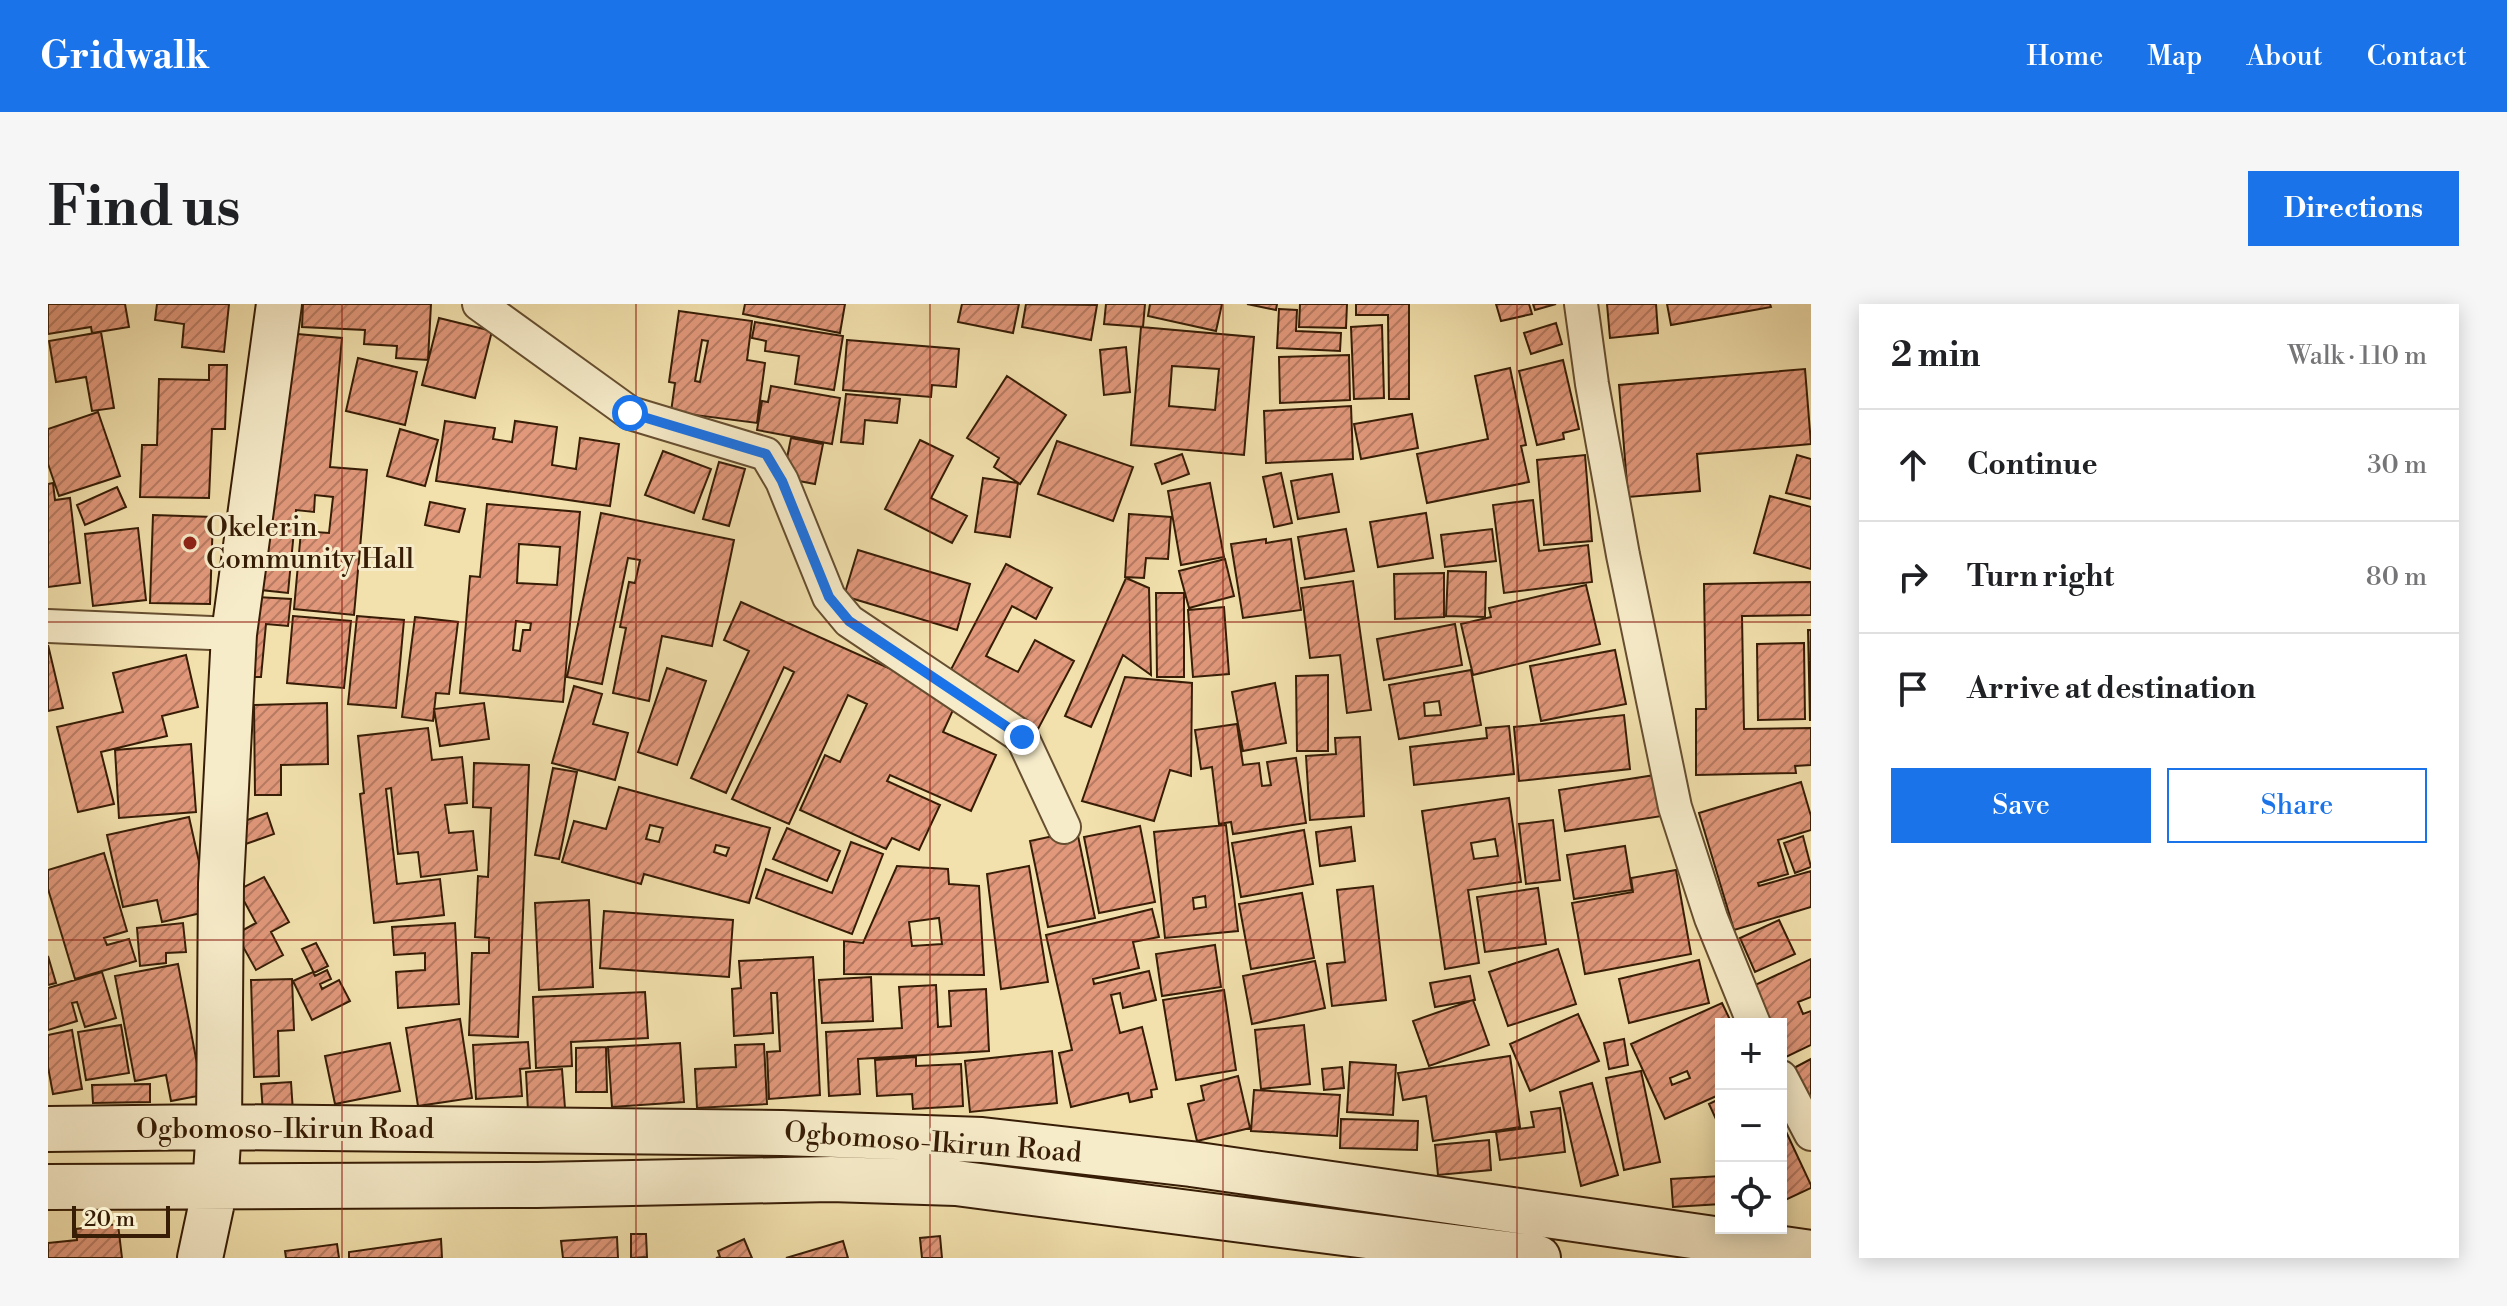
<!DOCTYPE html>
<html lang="en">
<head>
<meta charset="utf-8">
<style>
  :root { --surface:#fff; --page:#f6f6f6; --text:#202124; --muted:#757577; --line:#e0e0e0; --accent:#1a73e8 }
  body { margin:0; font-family:"Libre Bodoni",serif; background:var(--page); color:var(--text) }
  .controls { position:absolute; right:24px; bottom:24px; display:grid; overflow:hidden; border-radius:0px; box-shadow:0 4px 20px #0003 }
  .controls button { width:72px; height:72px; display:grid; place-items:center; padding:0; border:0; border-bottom:2px solid var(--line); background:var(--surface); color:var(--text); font:40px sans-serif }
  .scale { position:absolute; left:24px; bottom:20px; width:98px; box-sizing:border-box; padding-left:8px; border:4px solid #371d06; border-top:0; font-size:22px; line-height:28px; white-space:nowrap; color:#371d06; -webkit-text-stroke:6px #f7ecca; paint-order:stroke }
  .stop { position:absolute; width:24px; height:24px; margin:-18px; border:6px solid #1a73e8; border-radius:50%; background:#fff }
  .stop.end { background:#1a73e8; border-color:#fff; box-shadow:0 2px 8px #0008 }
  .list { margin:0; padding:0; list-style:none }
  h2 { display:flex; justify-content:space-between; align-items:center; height:104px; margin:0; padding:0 32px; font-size:34px }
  h2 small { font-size:26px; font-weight:400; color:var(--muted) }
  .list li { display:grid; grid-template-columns:52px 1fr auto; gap:24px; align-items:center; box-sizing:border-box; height:112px; padding:0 32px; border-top:2px solid var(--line) }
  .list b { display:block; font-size:30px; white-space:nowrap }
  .list em { font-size:26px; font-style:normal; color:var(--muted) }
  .actions { display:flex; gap:16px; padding:24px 32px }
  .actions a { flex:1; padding:18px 0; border:2px solid var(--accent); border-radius:0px; text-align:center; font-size:28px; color:var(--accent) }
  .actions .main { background:var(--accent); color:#fff }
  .icon { flex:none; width:44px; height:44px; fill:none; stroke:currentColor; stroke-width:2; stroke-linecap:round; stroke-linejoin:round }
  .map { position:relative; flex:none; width:1763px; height:954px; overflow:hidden; border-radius:0px }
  header { display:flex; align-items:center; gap:48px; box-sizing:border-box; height:112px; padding:0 40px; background:var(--accent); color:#fff }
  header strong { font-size:38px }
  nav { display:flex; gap:44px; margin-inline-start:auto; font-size:28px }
  .intro { display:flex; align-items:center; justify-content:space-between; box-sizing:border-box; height:192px; padding:0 48px }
  h1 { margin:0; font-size:56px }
  .button { padding:20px 36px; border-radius:0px; background:var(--accent); color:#fff; font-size:28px; font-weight:700 }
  main { display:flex; gap:48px; padding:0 48px }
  aside { flex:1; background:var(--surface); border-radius:0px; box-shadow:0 4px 20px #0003 }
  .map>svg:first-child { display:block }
</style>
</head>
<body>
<header>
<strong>Gridwalk</strong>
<nav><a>Home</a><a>Map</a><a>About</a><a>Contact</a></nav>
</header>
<div class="intro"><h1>Find us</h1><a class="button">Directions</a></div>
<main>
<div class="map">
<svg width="1763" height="954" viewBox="0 0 1763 954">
  <defs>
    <pattern id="building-hatch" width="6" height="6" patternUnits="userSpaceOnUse" patternTransform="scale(2)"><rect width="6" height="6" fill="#e1987b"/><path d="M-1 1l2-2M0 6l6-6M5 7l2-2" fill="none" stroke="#b77b63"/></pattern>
  </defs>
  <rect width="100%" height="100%" fill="#f2e1ad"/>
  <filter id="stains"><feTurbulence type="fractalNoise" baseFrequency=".0025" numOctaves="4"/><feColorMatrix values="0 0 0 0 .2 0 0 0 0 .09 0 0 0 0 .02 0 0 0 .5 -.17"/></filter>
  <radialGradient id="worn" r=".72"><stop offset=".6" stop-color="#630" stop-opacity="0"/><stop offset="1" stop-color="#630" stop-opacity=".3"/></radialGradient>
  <path fill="url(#building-hatch)" stroke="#371d06" stroke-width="2" fill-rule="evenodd" d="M0,0H77L81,23L44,29L43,23L0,30Z
    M109,0H181L176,48L134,43L136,20L107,16Z
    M255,0H383L380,56L348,54L349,42L316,40L317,26L254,23Z
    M697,0H797L792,29L695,10Z
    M914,0H971L965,29L910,18Z
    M978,0L1049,1L1043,36L974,23Z
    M1058,0H1097L1095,23L1056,20Z
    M1102,0H1174L1168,27L1100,12Z
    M1199,0H1229L1228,6Z
    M1252,0H1299L1298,24L1251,23Z
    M1308,0H1361V95H1341L1340,11H1308Z
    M1448,0H1481L1484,10L1453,17Z
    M1485,0H1508L1487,6Z
    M1559,0H1608L1610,29L1562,34Z
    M1619,0H1722L1723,3L1623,21Z
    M1231,5L1249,6L1248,27L1293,29L1292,47L1229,44Z
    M631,7L704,17L699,56L717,59L709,119L623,108L627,79L621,78ZM654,36L660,37L652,78L647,77Z
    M391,14L444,27L427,94L374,81Z
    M707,18L795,32L786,86L747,80L751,52L717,47L718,37L704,34Z
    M1508,19L1514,40L1483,50L1476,29Z
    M1334,21L1336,94L1306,95L1303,23Z
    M1093,23L1206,33L1196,151L1083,141ZM1124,62L1171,65L1167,106L1121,102Z
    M53,28L66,104L44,107L38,73L8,78L1,37Z
    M238,29L294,34L282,163L319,166L306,311L246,305L253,227L281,229L285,193L267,191L266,208L248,206L240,289L213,286Z
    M799,36L911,45L908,83L884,81L883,93L795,86Z
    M1078,43L1082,88L1056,91L1052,46Z
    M1301,51L1302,96L1232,99L1231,53Z
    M310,54L369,68L357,121L298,107Z
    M1515,56L1531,125L1515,129L1516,135L1489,141L1471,67Z
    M161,61H179L177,125H164L161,194L92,193L94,141H109L111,75L161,76Z
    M1462,64L1478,141L1473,142L1481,178L1379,199L1369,150L1440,135L1427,72Z
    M1757,65L1763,140L1649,150L1652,187L1580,193L1571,81Z
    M959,72L1018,111L972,180L946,163L951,154L919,134Z
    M723,82L792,94L784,140L709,126L714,97L720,98Z
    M798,90L852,95L849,119L817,116L815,140L793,138Z
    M1303,102L1305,155L1218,159L1216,107Z
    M50,108L72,172L11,192L0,160V125Z
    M1364,110L1370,144L1313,155L1306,120Z
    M397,117L447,124L445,135L464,138L467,117L509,123L504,161L528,165L532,134L571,140L562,202L388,177Z
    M352,125L390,136L377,182L339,172Z
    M743,134L775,140L767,180L735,174Z
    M872,136L905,152L883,194L919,212L904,239L837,205Z
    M1009,137L1085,163L1065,217L990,190Z
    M615,147L663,165L646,209L597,191Z
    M1134,150L1141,170L1114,180L1107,160Z
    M1537,151L1544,237L1496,241L1489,156Z
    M1749,151L1763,155V195L1738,189Z
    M671,158L697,165L681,222L655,215Z
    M1233,169L1244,219L1226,223L1215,173Z
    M1284,170L1291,208L1250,215L1243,177Z
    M935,174L970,179L962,233L927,228Z
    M5,179L7,196L22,194L32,279L0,283V180Z
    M1162,179L1176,253L1133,261L1120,187Z
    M69,183L78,203L37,221L29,201Z
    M1722,192L1763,203V265L1706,249Z
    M1485,196L1491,247L1540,241L1544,278L1456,289L1445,201Z
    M382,198L417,205L411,228L377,221Z
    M439,200L532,208L515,398L412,389L422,272L432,273ZM471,240L512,243L509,281L469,279ZM468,317L483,319L482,326H475L472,347L465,346Z
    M553,209L686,236L664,342L614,332L601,397L565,389L578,324L572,323L581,278L587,279L592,256L580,254L554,380L519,373Z
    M1378,209L1385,254L1330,263L1322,218Z
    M1081,210L1123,213L1120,255L1098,254L1096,274L1077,273Z
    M105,211L165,213L162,300L102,299Z
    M90,224L98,296L45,302L37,230Z
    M1298,225L1306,267L1257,275L1250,233Z
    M1444,225L1448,257L1397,263L1393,231Z
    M1218,235V239L1243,235L1253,306L1195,314L1183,240Z
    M810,246L922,280L909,326L796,292Z
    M1177,255L1186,292L1141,304L1131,267Z
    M958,260L1004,284L988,315L964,302L938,352L970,368L987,336L1026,357L990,425L897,377Z
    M1400,267L1438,268L1437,313L1398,312Z
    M1396,269V313L1347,315L1346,270Z
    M1078,274L1101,284L1103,371L1075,351L1043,423L1017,412Z
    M1305,277L1323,406L1299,409L1292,351L1262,354L1253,284Z
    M1763,278V311L1694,312L1696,425L1763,424V461L1747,462L1748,469L1648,471V405H1658L1656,280Z
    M1538,281L1552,340L1425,371L1413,320L1443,313L1441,304Z
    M1108,289H1136V373H1109Z
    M209,293L243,295L240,322L218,320L213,373H201Z
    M693,298L910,395L895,428L948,451L923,507L842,471L839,477L892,501L871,546L844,534L838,545L752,506L777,451L792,458L819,400L800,391L741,520L684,495L746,368L736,363L678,489L643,474L701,347L676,336Z
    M1176,303L1181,370L1145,373L1140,306Z
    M245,312L303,317L296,384L239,379Z
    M309,312L356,316L348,404L300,400Z
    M367,313L410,318L401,390L388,389L385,417L354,413Z
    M1407,320L1414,361L1336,376L1329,335Z
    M1760,326H1763L1762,417Z
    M1756,339L1757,415L1710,416L1709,340Z
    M0,341L15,404L0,407Z
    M1567,346L1578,400L1493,417L1482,362Z
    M138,351L150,403L114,412L119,432L53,448L66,500L30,508L9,423L75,408L65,369Z
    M619,364L658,377L629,461L590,448Z
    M1423,366L1433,421L1351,435L1341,381ZM1391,397L1393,411L1377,412L1376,399Z
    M1280,371V447H1249L1248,372Z
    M1077,373L1144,379L1143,472L1122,466L1106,517L1034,497Z
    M1227,379L1238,439L1195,447L1184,388Z
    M526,382L554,390L545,420L580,429L567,476L504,459Z
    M279,399L280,460L233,461V491H207L206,401Z
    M436,399L441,435L392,442L386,405Z
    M1576,411L1582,465L1471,477L1466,423Z
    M1189,420L1195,461L1211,459L1214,482L1223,481L1219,458L1248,454L1258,519L1185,530L1183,518L1171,520L1164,463L1153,465L1147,426Z
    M1461,422L1466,470L1366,481L1362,443L1439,434L1438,424Z
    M380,424L384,456L414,453L419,499L397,501L401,529L425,527L429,566L373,573L370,548L350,550L343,484L338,485L349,580L392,575L396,611L326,619L312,490L316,489L310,432Z
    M1312,433L1316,512L1262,516L1258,452L1288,450L1287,434Z
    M143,440L148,508L71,514L67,446Z
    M426,459L481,461L470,733L421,731L424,649H441V634L427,633L430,572L440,573L443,504L425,503Z
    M505,464L529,468L511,555L487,551Z
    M1607,471L1614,512L1517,527L1511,486Z
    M1753,478L1763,512V526L1730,536L1740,570L1710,579L1711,582L1763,567V603L1686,626L1651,509Z
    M571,483L722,524L701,599L596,570L593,580L514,558L526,517L558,525ZM602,521L615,524L611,538L598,535ZM668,541L681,544L678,552L666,548Z
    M1461,494L1473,578L1420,586L1431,659L1397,665L1374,507ZM1447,535L1450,552L1426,555L1423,539Z
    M219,509L226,530L195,541L188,520Z
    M141,513L162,607L114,618L109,596L75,603L59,531Z
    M1505,516L1512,576L1478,580L1471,520Z
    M1178,521L1190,627L1117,634L1106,528ZM1157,592L1158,603L1146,605L1145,594Z
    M1092,522L1107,598L1051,609L1036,533Z
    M1303,523L1307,557L1272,562L1268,528Z
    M739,524L792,547L779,577L725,555Z
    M1256,526L1265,580L1193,593L1184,539Z
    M1029,527L1047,614L1000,623L982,537Z
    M1755,532L1763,563L1747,569L1736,539Z
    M803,538L835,550L804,630L708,594L718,565L784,589Z
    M1577,542L1584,586L1526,595L1519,551Z
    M56,549L79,627L56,634L59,641L81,635L88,657L27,675L0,585V566Z
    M849,562L900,565L901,580L931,582L936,671L796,670V637L815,639ZM891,614L894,640L864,642L861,618Z
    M981,562L1000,678L953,685L939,570Z
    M1628,566L1643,650L1537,670L1524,599L1585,588L1583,574Z
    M216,573L241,618L223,628L235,651L208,666L188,630L208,619L190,586Z
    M1325,582L1338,696L1284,702L1279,660L1297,658L1289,586Z
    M1490,584L1498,640L1437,648L1429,593Z
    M1254,589L1266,654L1203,665L1191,600Z
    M541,596L545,683L491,686L487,599Z
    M1104,605L1111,633L1085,638L1091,664L1045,675L1046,680L1101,667L1108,696L1075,704L1072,689L1063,691L1072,729L1094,723L1109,785L1103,786L1104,793L1082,798L1080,789L1023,803L1011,749L1024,746L998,631Z
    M556,607L685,616L681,673L552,664Z
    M1731,616L1747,650L1707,668L1692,634Z
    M135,619L138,648L118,649V659L92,662L89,624Z
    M407,619L411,700L350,704L348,668L377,666V649L346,651L344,623Z
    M268,639L280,662L266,669L254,645Z
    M1167,641L1173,683L1114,692L1108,650Z
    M1510,645L1528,700L1460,722L1441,668Z
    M0,652L8,679L0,681Z
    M765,653L772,791L721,795L719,748L732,747L729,689H723L725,729L686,732L684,685L693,684L691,657Z
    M1763,655V693L1750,698L1755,710L1763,707V741L1738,753L1733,743V720H1723L1705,682Z
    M1651,656L1661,699L1581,719L1571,675Z
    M1267,657L1277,704L1204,720L1195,672Z
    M130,660L155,791L123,797L118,771L87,777L67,672Z
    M279,666L283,675L272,680L274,685L291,676L302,697L264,716L245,677L265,668L267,672Z
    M54,668L68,714L37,723L29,698L24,699L29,717L0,726V684Z
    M1422,672L1427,696L1387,703L1382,679Z
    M823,673L825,717L774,719L771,676Z
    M244,675L246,726L230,727L231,772L206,773L203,676Z
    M888,681L890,723L903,722L901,687L938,685L941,747L810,755L812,790L781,792L778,728L854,724L851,683Z
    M1176,686L1188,766L1128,776L1115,696Z
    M597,688L600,734L523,738L524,762L488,764L485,693Z
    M1425,696L1441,741L1381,762L1365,717Z
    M1674,699L1684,720H1673V790L1617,815L1583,740ZM1639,767L1642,774L1624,781L1622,774Z
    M1530,710L1551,757L1482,787L1462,740Z
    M412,715L424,794L370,802L358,724Z
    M73,721L81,769L38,776L30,728Z
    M1256,721L1262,780L1213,785L1207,726Z
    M24,726L34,785L5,790L0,763V731Z
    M1576,735L1580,761L1561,765L1556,739Z
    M480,738L482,764L472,765L474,792L428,795L425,741Z
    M342,739L352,787L287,800L277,752Z
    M632,739L636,798L564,803L560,743Z
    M716,740L719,800L649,804L647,765L688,763L687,741Z
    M558,743L559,788H528V744Z
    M1004,747L1009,799L922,808L917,757Z
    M1462,752L1472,823L1385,837L1378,792L1355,796L1350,769Z
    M868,753V762L913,760L915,802L865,805L864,790L829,792L827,756Z
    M1763,755V807L1742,766Z
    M1302,758L1348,761L1345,811L1299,808Z
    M1294,763L1296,784L1276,786L1274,765Z
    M514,765L517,804L480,807L478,768Z
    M1593,767L1612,858L1576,866L1558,774Z
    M1190,772L1202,824L1149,837L1140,800L1156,796L1153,782Z
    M243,778L245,808L215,809L213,780Z
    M1544,779L1570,871L1533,882L1512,788Z
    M102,780V798L45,799L44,781Z
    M1206,786L1292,791L1289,832L1203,827Z
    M1673,794V826L1661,800Z
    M1512,804L1517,848L1452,856L1448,828L1486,823L1483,808Z
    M1293,815L1370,817L1369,846L1292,844Z
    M1733,817L1763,881V884L1733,898Z
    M1441,836L1443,866L1390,871L1387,841Z
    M1673,872V900L1625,903L1623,875Z
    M70,920L74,954H0V939L29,936L28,925Z
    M583,930H598L599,953L583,954Z
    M892,932L894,954H874L872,934Z
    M569,933L570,954H515L513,937Z
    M393,935L394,954H301V948Z
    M696,935L704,954H668L672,953L670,947Z
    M795,937L800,954H738Z
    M289,940L291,954H238L237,947Z"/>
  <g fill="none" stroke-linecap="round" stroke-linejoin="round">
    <g stroke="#664e30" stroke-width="36">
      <path id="street" d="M431,0L582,109L718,150L734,177L781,293L801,317L974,433L1016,523
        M1533,0L1544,80L1575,251L1627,503L1663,614L1706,720
        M0,322L186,330
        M1733,773L1763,830"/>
    </g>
    <g stroke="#371d06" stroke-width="48">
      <path id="secondary" d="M0,825L171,823L734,829L934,836L1143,860L1763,949
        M0,883L489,881L783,875L908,879L1490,954
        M152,954L167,884L171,823L173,580L186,330L231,0"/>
    </g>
    <use href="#street" stroke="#f7ecca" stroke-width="32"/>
    <use href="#secondary" stroke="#f7ecca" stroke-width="44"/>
  </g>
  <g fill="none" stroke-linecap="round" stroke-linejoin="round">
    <path stroke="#1a73e8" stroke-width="10" d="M582,109L718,150L734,177L781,293L801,317L974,433"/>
  </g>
  <path fill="none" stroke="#8f2418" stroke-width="2" stroke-opacity="0.55" d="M294,0V954M588,0V954M882,0V954M1175,0V954M1469,0V954M0,318H1763M0,636H1763"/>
  <circle fill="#8f2418" stroke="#f7ecca" stroke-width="3" cx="142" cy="239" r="8"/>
  <g text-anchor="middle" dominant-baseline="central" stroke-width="6" stroke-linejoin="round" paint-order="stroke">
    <g font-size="28" fill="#371d06" stroke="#f7ecca" text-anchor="start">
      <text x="158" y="223">Okelerin<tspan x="158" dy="32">Community Hall</tspan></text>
    </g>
    <g font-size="28" fill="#371d06" stroke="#f7ecca">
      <text x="237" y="825">Ogbomoso-Ikirun Road</text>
      <text transform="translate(885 839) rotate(4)">Ogbomoso-Ikirun Road</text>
    </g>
  </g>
  <rect width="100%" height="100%" filter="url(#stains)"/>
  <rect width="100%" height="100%" fill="url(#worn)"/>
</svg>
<div class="controls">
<button>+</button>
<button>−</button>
<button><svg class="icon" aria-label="locate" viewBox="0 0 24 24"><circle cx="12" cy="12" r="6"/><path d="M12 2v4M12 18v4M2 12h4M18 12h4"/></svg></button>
</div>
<div class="scale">20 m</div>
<div class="stop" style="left:582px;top:109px"></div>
<div class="stop end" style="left:974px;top:433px"></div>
</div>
<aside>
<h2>2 min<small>Walk · 110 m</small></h2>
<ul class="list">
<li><svg class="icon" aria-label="ahead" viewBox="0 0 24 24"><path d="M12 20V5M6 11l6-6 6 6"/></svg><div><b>Continue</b></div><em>30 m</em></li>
<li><svg class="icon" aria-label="right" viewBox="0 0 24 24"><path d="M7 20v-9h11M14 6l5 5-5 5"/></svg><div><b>Turn right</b></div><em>80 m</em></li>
<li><svg class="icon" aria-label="arrive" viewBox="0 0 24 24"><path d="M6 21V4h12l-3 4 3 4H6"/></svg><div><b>Arrive at destination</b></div></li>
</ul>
<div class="actions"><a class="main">Save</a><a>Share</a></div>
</aside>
</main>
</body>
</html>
